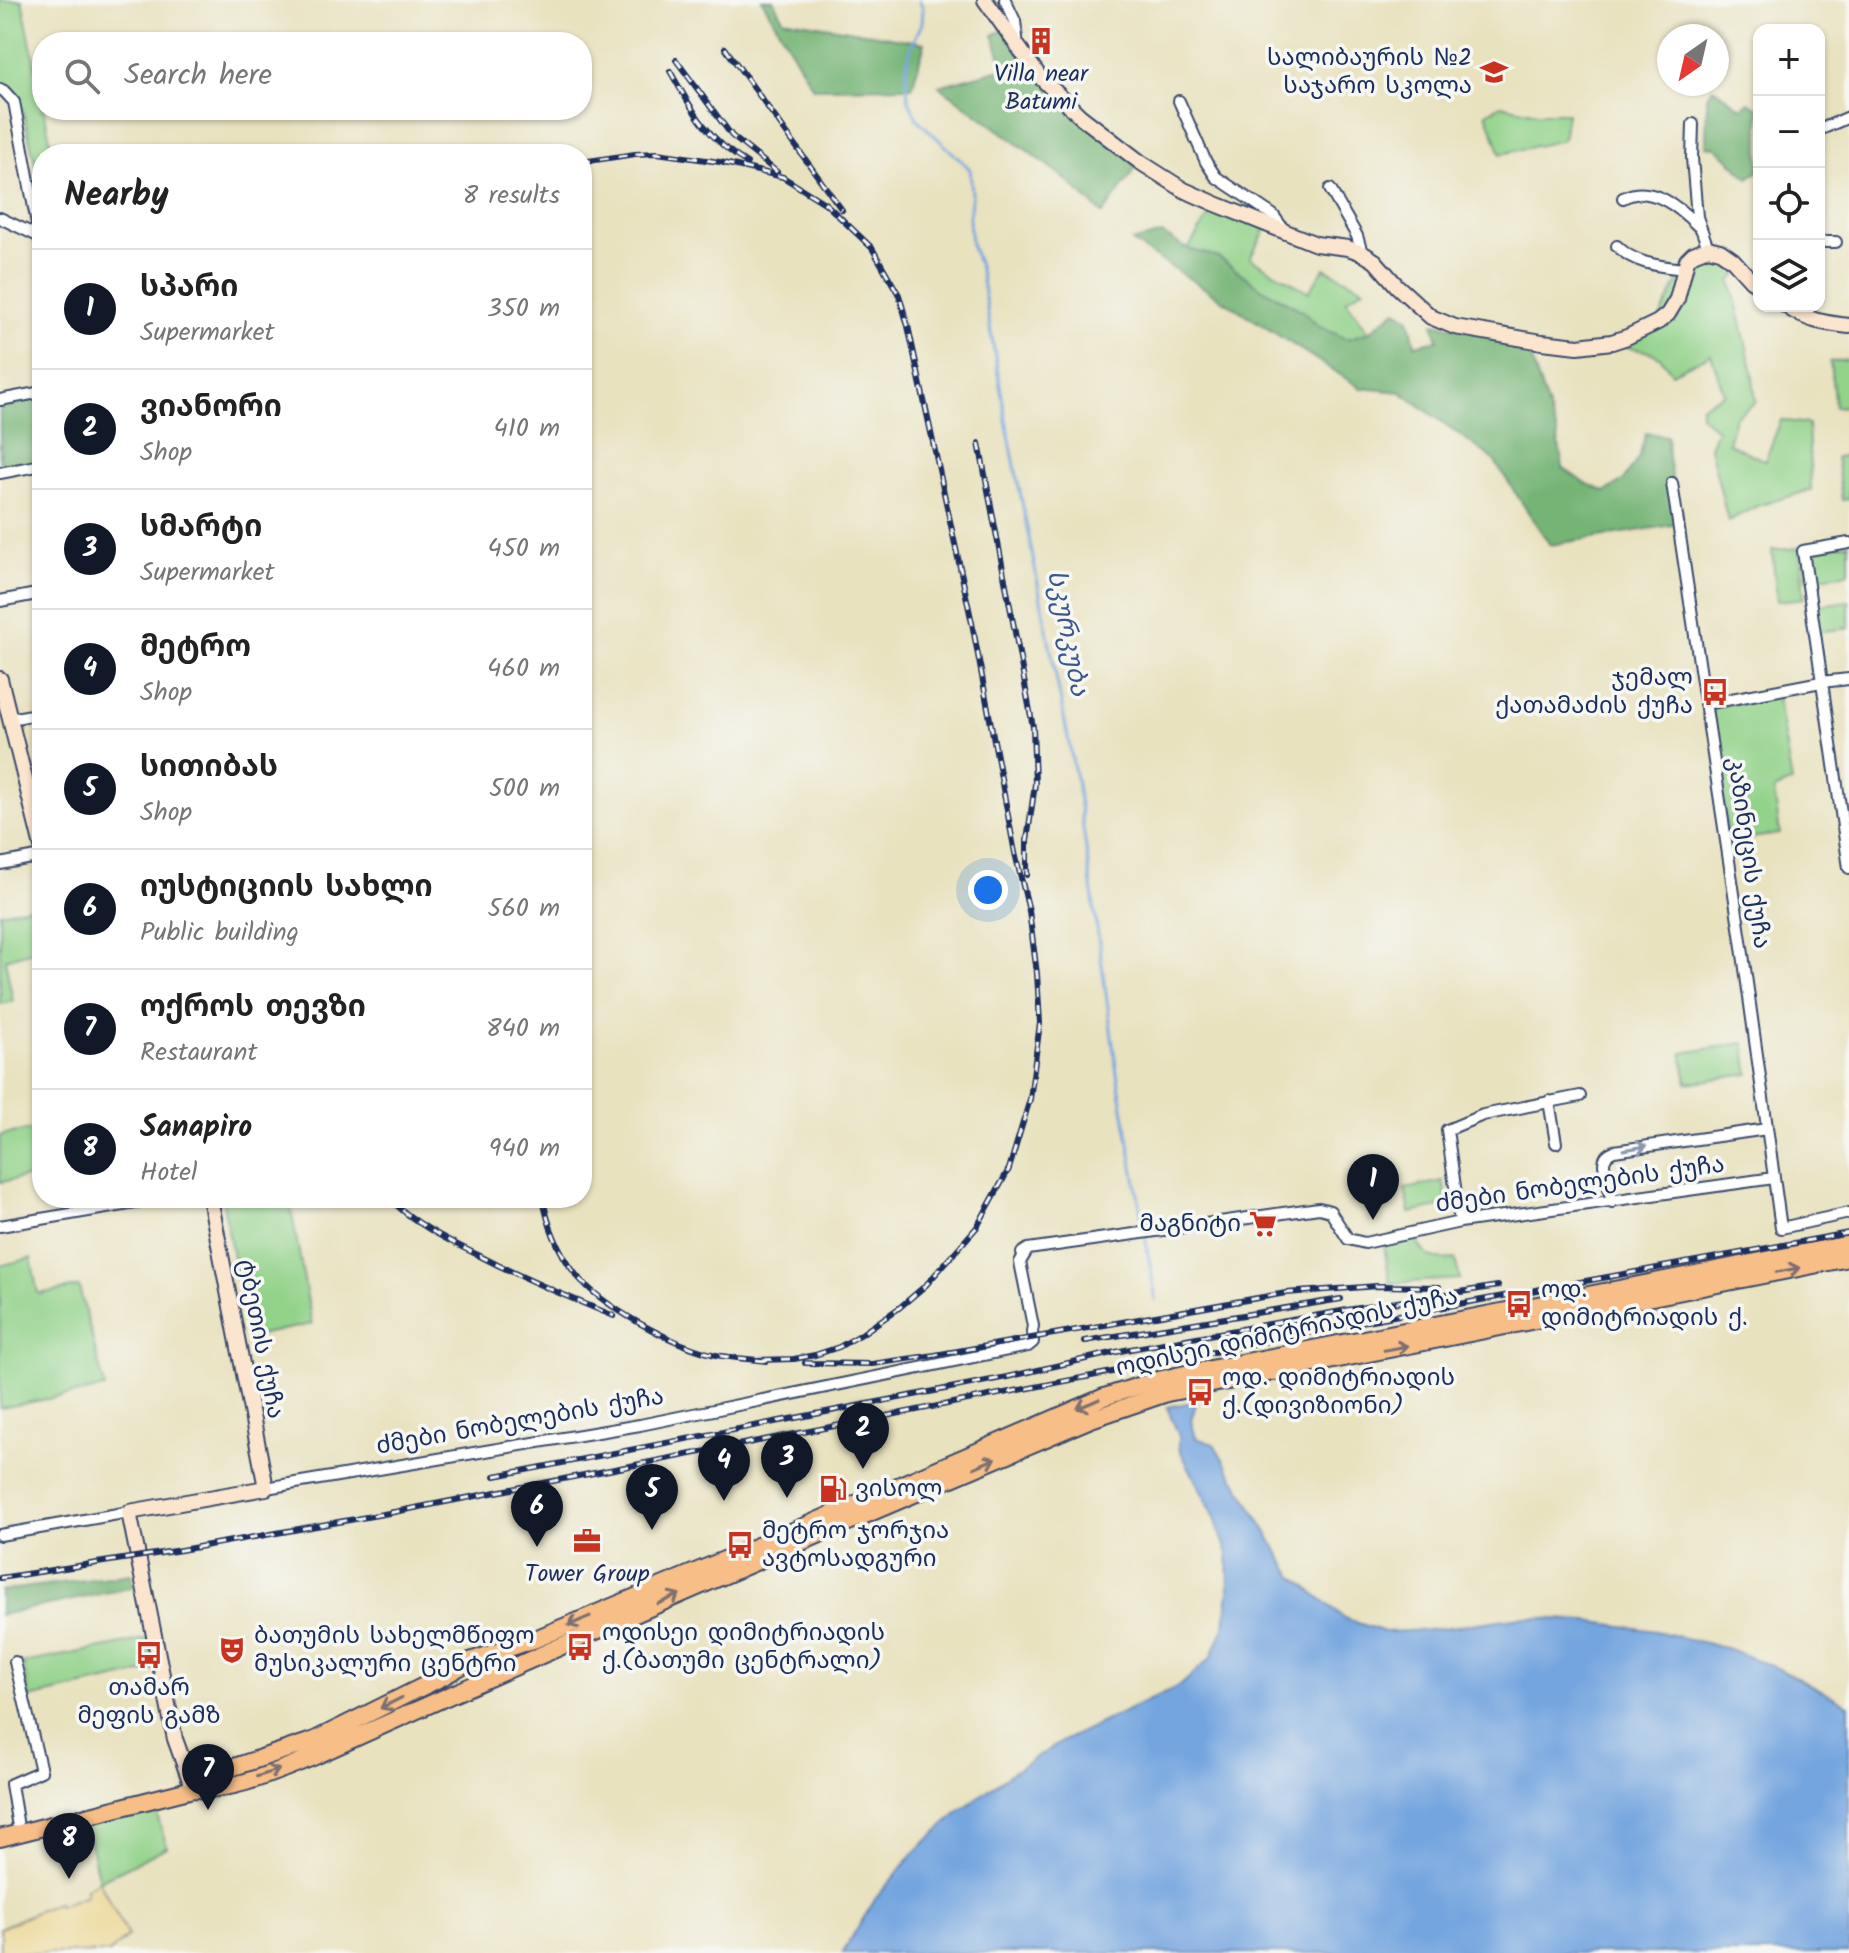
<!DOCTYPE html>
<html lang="en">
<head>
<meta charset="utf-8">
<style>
  :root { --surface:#fff; --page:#f6f6f6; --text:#222; --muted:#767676; --line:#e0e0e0; --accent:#111827 }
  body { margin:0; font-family:Kalam,"Noto Sans Georgian",sans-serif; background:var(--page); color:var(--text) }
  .controls { position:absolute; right:24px; top:24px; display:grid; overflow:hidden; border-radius:16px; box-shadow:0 2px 6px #0004 }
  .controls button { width:72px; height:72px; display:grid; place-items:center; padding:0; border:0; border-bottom:2px solid var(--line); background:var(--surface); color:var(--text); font:40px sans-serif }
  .compass { position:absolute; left:1657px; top:24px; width:72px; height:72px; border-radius:50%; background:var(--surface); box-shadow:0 2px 6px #0004; rotate:214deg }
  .you { position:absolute; left:988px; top:890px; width:28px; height:28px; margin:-20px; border:6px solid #fff; border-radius:50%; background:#1a73e8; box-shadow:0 0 0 12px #1a73e833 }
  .badge { display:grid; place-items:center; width:52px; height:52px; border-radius:50%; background:var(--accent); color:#fff; font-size:26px; font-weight:700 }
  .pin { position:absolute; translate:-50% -66px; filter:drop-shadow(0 2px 4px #0008) }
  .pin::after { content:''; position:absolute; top:42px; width:28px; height:24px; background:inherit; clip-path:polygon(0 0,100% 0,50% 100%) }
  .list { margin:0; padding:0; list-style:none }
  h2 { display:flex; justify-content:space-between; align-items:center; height:104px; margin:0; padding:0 32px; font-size:34px }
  h2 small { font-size:26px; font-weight:400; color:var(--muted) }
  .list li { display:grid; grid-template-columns:52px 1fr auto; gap:24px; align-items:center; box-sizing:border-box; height:120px; padding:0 32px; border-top:2px solid var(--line) }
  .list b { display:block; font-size:30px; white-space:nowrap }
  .list p { margin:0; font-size:26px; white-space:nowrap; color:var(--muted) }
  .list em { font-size:26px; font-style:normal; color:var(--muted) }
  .icon { flex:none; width:44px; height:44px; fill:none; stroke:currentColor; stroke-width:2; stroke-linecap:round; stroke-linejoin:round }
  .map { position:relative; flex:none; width:1849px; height:1953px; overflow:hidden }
  .search { position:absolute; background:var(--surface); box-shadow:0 2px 6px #0004; left:32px; top:32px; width:560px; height:88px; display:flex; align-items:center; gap:20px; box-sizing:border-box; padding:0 28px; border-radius:32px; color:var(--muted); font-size:30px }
  .panel { position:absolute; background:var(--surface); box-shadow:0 2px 6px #0004; left:32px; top:144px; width:560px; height:1064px; border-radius:32px }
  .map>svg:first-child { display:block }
</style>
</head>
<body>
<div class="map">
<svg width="1849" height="1953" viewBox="0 0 1849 1953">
  <rect width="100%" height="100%" fill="#f6f6f2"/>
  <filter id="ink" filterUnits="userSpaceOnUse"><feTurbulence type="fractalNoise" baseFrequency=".0125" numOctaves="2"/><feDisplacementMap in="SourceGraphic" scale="16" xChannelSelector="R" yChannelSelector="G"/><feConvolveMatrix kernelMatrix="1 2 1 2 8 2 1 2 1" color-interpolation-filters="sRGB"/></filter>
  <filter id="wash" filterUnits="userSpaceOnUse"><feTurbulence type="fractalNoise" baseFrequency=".006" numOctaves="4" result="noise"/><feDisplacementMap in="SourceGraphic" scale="32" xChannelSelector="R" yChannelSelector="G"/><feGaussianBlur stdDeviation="1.8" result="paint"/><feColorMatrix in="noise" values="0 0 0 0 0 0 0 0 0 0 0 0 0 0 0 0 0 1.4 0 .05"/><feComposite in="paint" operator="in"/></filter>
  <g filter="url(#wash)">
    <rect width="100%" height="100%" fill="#e9e2bf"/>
    <path fill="#92d289" stroke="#568074" stroke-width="2" d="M0,0H22L42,99V110H44L53,154H42V193L22,107L12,91L0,83Z
      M1501,105L1537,113H1567L1563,140L1501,154L1486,113Z
      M1216,204L1269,224L1250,258L1309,292L1324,268L1364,288L1346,300L1369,332L1347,339L1319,327L1303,311L1188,249Z
      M1708,248L1741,270L1731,281L1752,369L1756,402L1735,417L1728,443L1765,461L1781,420L1808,424L1811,490L1757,506L1728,521L1710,447L1717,429L1701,416V406L1724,394L1711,354L1672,373L1660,357L1650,352L1605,343L1658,322L1684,269Z
      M1849,360V406L1835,407L1830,362Z
      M1849,455V499L1842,500L1836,457Z
      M1849,543V573L1807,579L1803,551Z
      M1800,548L1804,598L1777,601L1772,550Z
      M1849,601V628L1814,632L1811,606Z
      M1777,696L1792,782L1774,790L1780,834L1728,841L1711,707Z
      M42,904V948L5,959L13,1001L0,1004V913Z
      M1744,1043L1749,1074L1687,1083L1682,1053Z
      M42,1128V1175L0,1182V1135Z
      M1443,1181L1448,1205L1410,1213L1405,1189Z
      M222,1198H289L312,1324L248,1337Z
      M1412,1233C1425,1256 1428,1262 1455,1259L1460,1279L1390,1283L1383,1239Z
      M31,1258L38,1294L79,1287L105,1388L0,1408V1266Z
      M148,1638L155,1670L29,1698L23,1663L123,1644Z
      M155,1809L167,1847L99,1881L92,1850L84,1826Z"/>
    <path fill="#75b475" stroke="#48726a" stroke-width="2" d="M762,0H773L783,19L925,43L912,87L813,88Z
      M1005,29L1027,62L1140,162L1103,214L1062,176L939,86L1005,68L993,35Z
      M1713,88L1742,108L1749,102L1759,109V171L1748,178L1716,147L1706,146L1707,96Z
      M1162,234L1188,249L1218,257L1264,290L1303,311L1319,327L1347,339L1369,332L1396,310L1409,318L1415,345L1438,340L1433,323L1524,339L1557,433L1563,468L1583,482L1605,492L1623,481L1639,457L1646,433L1667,436L1668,457L1679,524L1550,545L1493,459L1401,392L1361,388L1132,242Z
      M42,396V461L0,470V403Z
      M131,1574L134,1587L0,1615V1591Z"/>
    <path fill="#eeda9e" stroke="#84847e" stroke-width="2" d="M99,1881L128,1936L109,1953H0V1928L58,1902L59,1906L86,1895V1888Z"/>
    <path fill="#75a5df" stroke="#486a9e" stroke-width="2" d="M1197,1401L1191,1420L1196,1438L1214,1444L1292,1575L1346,1619L1385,1632L1428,1630L1521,1617L1587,1621L1656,1631L1729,1649L1779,1669L1849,1705V1953H842L876,1898L914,1853L957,1813L1011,1773L1065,1740L1181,1685L1211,1658L1225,1625L1229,1590L1228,1554L1214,1516L1179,1448V1436L1167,1407Z"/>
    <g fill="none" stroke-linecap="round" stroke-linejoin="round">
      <path stroke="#75a5df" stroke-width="3" d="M919,0L923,8L922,24L911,47L906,68L908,98L917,119L970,169L972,193L969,219L971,244L980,269L1006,420L1077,784L1117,1073L1156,1300"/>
    </g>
  </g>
  <g filter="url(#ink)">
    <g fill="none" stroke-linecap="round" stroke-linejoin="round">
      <g stroke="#3a4a6d" stroke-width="14">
        <path id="street" d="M1005,0L1015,21L1018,46
          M0,89L4,91L14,102L42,250
          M1179,101L1206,162L1216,177L1273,215L1284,230
          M1693,124L1692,158L1697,217L1708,248
          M1819,130L1849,117
          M1330,189L1357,236L1362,253
          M1623,198C1651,183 1680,208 1699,227
          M0,218L40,237
          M1819,242H1836
          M1617,246C1634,264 1660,266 1684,269
          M0,400L42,392
          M0,473L42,465
          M1672,483L1742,947L1781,1228L1849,1213
          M1849,543L1803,551L1849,868
          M0,601L42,593
          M1705,704L1821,682L1849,679
          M10,719L42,713
          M0,864L42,856
          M1549,1101L1556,1143
          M1612,1202L1604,1165C1604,1157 1607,1154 1614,1151L1767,1129
          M1460,1222L1447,1130L1483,1115L1580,1096
          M0,1226L165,1198
          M1022,1253L1028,1249L1319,1208L1330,1211L1348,1239L1365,1243L1460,1222L1774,1178
          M266,1488L640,1425L1028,1346L1033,1342L1032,1331L1033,1326L1020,1262L1028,1249
          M0,1535L129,1512
          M15,1662L41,1771L11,1784L19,1833"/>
      </g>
      <g stroke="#3a4a6d" stroke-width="18">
        <path id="secondary" d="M985,0L1039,76L1080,116L1140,162L1184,190L1216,204L1316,244L1348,248L1362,253L1375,261L1397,286L1431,317L1455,327L1542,342L1578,346L1612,342L1627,337L1658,322L1668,314L1677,299L1687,260L1693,254L1708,248L1720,251L1733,260L1751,280L1759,285
          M1786,306C1807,321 1824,323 1849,326
          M0,679L42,847
          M193,1789L175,1739L129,1512L266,1488L210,1198"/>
      </g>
      <g stroke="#3a4a6d" stroke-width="20">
        <path id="primary" d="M193,1789L205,1774L228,1769L315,1740L442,1677L470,1661L533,1640L810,1524L1104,1397L1154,1381L1185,1374L1849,1244
          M0,1838L193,1789C232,1792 277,1771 313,1757C570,1640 830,1529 1091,1419L1167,1393L1849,1258"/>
      </g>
      <use href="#street" stroke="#fff" stroke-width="10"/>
      <use href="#secondary" stroke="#fce5cf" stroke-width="14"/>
      <use href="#primary" stroke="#f7be87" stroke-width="16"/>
      <g stroke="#1b2f5e" stroke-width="6">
        <path id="rail" d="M725,48L842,210
          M676,60L732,136L777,172
          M670,71C692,110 708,140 747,163
          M582,162L635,154L657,153L720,162L783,177L826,204L872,248L899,295L908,326L972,623L1015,853L1029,911L1037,974L1040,1023L1030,1099L1009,1169L977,1227L926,1285L899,1308L860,1335L839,1347L815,1355L794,1359L757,1360
          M979,443L1033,727L1035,784L1027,841V875
          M389,1198C413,1223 447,1240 478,1255C522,1278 568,1297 614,1316
          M543,1198C547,1223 558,1251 574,1272C599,1306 675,1346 716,1355C732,1358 749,1359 766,1361
          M1085,1341L1341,1299
          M805,1363L872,1364L935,1355L1286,1293L1377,1286L1439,1287
          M495,1476L1007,1377L1125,1350L1347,1310L1498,1286
          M0,1578L181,1550L389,1513L1199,1355L1355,1323L1849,1233"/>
      </g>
      <use href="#rail" stroke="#f6f6f2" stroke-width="3" stroke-dasharray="9" stroke-linecap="butt"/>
    </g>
    <defs><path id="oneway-shaft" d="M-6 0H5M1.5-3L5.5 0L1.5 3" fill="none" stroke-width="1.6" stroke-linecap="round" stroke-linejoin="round" transform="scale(2)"/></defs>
    <use stroke="#8d97ae" href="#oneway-shaft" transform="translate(1635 1148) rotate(-9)"/>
    <g stroke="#7e6f70">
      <use href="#oneway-shaft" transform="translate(1788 1270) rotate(-11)"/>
      <use href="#oneway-shaft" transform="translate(1396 1348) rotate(-11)"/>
      <use href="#oneway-shaft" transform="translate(1088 1404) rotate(157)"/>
      <use href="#oneway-shaft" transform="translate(985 1463) rotate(-23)"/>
      <use href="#oneway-shaft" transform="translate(669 1599) rotate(-24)"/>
      <use href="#oneway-shaft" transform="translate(579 1621) rotate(157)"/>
      <use href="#oneway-shaft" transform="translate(391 1703) rotate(153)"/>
      <use href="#oneway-shaft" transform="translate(268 1773) rotate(-18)"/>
    </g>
  </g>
  <defs>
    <g id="building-bare" transform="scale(2.16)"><path d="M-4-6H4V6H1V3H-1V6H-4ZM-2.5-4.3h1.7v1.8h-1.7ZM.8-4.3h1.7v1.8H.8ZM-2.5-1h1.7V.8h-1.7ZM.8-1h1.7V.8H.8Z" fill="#c8321e" stroke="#f6f6f2" stroke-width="2.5" paint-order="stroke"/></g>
    <g id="school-bare" transform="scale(2.16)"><path d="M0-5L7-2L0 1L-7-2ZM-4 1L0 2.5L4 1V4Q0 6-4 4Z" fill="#c8321e" stroke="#f6f6f2" stroke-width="2.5" paint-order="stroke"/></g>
    <g id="bus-bare" transform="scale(2.16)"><path d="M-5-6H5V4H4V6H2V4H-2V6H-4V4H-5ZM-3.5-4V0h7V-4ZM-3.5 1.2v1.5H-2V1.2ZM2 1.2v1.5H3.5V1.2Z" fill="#c8321e" stroke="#f6f6f2" stroke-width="2.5" paint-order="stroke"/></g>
    <g id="supermarket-bare" transform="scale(2.16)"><path d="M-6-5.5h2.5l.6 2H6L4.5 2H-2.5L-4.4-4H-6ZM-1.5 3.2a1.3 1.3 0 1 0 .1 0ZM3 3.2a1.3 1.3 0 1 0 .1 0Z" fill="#c8321e" stroke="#f6f6f2" stroke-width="2.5" paint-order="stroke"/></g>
    <g id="fuel-bare" transform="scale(2.16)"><path d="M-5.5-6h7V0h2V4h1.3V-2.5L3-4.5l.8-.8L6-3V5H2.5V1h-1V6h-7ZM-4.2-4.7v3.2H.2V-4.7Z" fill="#c8321e" stroke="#f6f6f2" stroke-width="2.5" paint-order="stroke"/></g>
    <g id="office-bare" transform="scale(2.16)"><path d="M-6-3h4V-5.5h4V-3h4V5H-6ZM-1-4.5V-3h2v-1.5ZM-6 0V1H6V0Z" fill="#c8321e" stroke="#f6f6f2" stroke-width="2.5" paint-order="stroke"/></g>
    <g id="theatre-bare" transform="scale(2.16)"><path d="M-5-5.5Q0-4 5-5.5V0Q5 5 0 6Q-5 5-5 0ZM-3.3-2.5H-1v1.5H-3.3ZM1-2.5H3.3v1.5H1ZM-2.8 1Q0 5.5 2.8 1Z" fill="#c8321e" stroke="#f6f6f2" stroke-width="2.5" paint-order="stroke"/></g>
  </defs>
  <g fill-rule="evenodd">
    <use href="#building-bare" x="1041" y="41"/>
    <use href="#school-bare" x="1494" y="72"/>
    <use href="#bus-bare" x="1715" y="692"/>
    <use href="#supermarket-bare" x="1263" y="1224"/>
    <use href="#bus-bare" x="1519" y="1304"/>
    <use href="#bus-bare" x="1200" y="1392"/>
    <use href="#fuel-bare" x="833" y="1489"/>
    <use href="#office-bare" x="587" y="1541"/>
    <use href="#bus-bare" x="740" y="1545"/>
    <use href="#bus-bare" x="580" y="1647"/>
    <use href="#theatre-bare" x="232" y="1650"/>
    <use href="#bus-bare" x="149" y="1655"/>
  </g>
  <g text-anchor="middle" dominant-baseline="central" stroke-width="7" stroke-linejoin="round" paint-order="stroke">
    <g font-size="24" fill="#1b2f5e" stroke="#f6f6f2" text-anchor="start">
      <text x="1472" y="58" text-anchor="end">სალიბაურის №2<tspan x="1472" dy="28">საჯარო სკოლა</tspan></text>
      <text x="1041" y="74" text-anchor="middle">Villa near<tspan x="1041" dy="28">Batumi</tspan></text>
      <text x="1693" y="678" text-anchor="end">ჯემალ<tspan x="1693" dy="28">ქათამაძის ქუჩა</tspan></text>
      <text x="1241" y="1224" text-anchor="end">მაგნიტი</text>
      <text x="1541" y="1290">ოდ.<tspan x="1541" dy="28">დიმიტრიადის ქ.</tspan></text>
      <text x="1222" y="1378">ოდ. დიმიტრიადის<tspan x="1222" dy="28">ქ.(დივიზიონი)</tspan></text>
      <text x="855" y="1489">ვისოლ</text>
      <text x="762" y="1531">მეტრო ჯორჯია<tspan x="762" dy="28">ავტოსადგური</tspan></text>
      <text x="587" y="1574" text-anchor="middle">Tower Group</text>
      <text x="602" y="1633">ოდისეი დიმიტრიადის<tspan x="602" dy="28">ქ.(ბათუმი ცენტრალი)</tspan></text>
      <text x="254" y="1636">ბათუმის სახელმწიფო<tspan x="254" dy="28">მუსიკალური ცენტრი</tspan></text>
      <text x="149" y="1688" text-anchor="middle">თამარ<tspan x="149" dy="28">მეფის გამზ</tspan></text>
    </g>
    <g font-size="24" fill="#1b2f5e" stroke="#f6f6f2">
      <text transform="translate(1748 853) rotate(82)">კაზინეცის ქუჩა</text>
      <text transform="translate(1580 1185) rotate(-8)">ძმები ნობელების ქუჩა</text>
      <text transform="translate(1287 1333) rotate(-12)">ოდისეი დიმიტრიადის ქუჩა</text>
      <text transform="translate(260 1339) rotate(79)">ტბეთის ქუჩა</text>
      <text transform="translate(520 1422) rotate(-10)">ძმები ნობელების ქუჩა</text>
    </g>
    <g font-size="26" font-style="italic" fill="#3a588b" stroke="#f6f6f2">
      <text transform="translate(1067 633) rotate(79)">სკურკუბა</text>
    </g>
  </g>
</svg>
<div class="controls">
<button>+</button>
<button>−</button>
<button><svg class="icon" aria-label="locate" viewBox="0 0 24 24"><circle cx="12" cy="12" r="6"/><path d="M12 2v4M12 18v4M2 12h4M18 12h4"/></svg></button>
<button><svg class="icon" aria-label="layers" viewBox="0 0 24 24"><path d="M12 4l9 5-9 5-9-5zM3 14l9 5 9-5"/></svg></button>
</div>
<svg class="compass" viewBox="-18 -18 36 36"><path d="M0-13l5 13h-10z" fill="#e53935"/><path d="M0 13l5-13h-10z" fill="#767676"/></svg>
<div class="you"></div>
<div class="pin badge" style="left:1373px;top:1220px">1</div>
<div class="pin badge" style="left:863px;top:1469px">2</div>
<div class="pin badge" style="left:787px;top:1498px">3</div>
<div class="pin badge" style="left:724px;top:1501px">4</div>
<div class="pin badge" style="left:652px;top:1530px">5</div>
<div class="pin badge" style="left:537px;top:1547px">6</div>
<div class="pin badge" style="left:208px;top:1810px">7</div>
<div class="pin badge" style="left:69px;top:1879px">8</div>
<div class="search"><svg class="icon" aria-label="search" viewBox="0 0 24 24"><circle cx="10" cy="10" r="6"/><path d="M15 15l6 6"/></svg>Search here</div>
<section class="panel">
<h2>Nearby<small>8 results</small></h2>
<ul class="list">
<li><span class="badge">1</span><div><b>სპარი</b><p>Supermarket</p></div><em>350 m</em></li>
<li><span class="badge">2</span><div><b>ვიანორი</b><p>Shop</p></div><em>410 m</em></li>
<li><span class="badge">3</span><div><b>სმარტი</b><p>Supermarket</p></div><em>450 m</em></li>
<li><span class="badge">4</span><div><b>მეტრო</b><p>Shop</p></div><em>460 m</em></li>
<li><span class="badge">5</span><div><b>სითიბას</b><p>Shop</p></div><em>500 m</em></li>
<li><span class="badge">6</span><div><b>იუსტიციის სახლი</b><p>Public building</p></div><em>560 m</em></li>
<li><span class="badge">7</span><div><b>ოქროს თევზი</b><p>Restaurant</p></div><em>840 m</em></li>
<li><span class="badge">8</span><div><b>Sanapiro</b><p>Hotel</p></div><em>940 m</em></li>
</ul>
</section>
</div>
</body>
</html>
